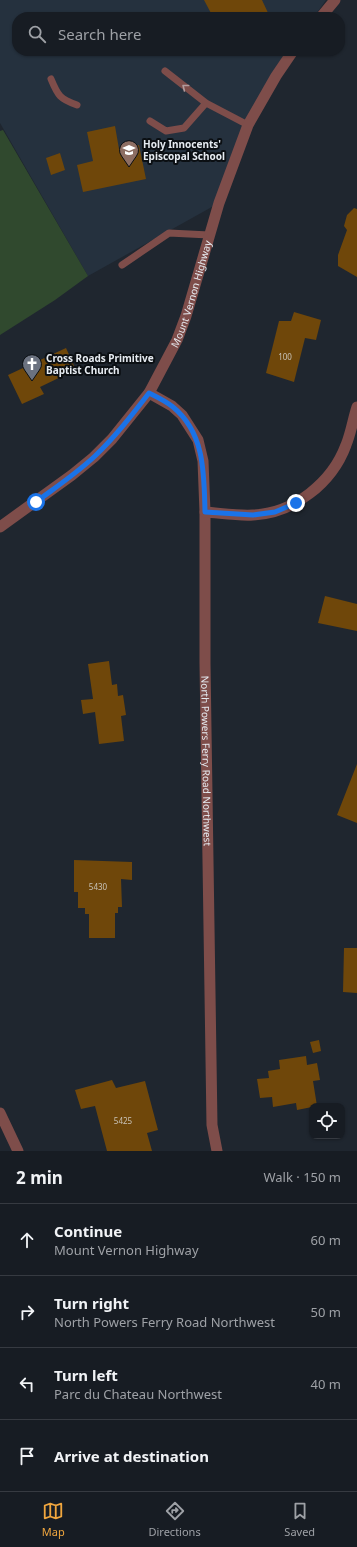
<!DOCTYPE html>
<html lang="en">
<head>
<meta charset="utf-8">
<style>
  :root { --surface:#171c23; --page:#20252b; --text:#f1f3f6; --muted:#9ea1a6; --line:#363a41; --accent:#f0a63e }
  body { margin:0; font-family:"Noto Sans",sans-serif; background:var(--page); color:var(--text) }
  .controls { position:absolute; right:12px; bottom:12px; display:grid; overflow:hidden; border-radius:8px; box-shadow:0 1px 3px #0004 }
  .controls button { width:36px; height:36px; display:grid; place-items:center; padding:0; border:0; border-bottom:1px solid var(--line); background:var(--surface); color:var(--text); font:20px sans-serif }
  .stop { position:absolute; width:12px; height:12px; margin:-9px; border:3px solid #1a73e8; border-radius:50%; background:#fff }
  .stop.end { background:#1a73e8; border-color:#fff; box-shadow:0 1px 4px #0008 }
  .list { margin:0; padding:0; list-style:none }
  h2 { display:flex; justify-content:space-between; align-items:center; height:52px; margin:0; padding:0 16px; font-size:17px }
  h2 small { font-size:13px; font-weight:400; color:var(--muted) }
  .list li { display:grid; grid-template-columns:26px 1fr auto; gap:12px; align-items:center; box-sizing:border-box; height:72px; padding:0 16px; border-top:1px solid var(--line) }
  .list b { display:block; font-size:15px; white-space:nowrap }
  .list p { margin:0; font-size:13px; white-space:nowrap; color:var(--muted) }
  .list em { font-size:13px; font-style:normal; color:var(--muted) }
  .icon { flex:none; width:22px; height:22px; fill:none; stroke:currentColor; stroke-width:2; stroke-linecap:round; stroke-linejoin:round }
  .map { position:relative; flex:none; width:357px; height:1151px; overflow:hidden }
  .search { position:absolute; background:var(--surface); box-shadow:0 1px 3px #0004; left:12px; right:12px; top:12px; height:44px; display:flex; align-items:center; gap:10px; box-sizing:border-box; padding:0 14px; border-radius:16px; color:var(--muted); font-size:15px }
  .sheet { height:340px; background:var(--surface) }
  nav { display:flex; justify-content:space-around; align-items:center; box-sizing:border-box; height:56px; border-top:1px solid var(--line); background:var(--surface); font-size:11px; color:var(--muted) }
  nav a { display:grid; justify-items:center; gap:2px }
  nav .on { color:var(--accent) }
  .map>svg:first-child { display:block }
</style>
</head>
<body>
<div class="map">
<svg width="357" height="1151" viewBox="0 0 357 1151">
  <rect width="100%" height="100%" fill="#1f262f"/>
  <path fill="#25313e" d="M0,0H326L314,17H17V51H290L271,79L219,203L88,276L0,123Z"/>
  <path fill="#30492e" d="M3,130L88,276L55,300L0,335V131Z"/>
  <path fill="#6f470a" d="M204,0H262L269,15L265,17H213Z
    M115,126L119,149L139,145L146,179L83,192L77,165L93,161L87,132Z
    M60,153L65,170L51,175L46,158Z
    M354,208L357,209V277L338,266V255L347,230L344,226L347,215Z
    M294,312L321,320L316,340L305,338L294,382L266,373L279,321H291Z
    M66,348L75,368L66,372L67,374L40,387L44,394L22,404L8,375Z
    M325,596L357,604V631L318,623Z
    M109,661L112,685L117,684L118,696L123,695L126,715L121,716L124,741L99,744L95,712L83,714L81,700L93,699L88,664Z
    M357,764V823L337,815Z
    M74,860L132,862V880L121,879L122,907H118V913H115V938H89V914H85V908H78V892H74Z
    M344,948H357V993L343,992Z
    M319,1040L321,1051L313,1053L310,1042Z
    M306,1056L307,1065L317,1063L320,1080L313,1081L317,1106L297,1110L296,1103L273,1107L272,1097L260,1098L257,1079L269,1078L268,1071L280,1069L279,1060Z
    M112,1080L116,1088L145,1081L158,1130L147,1133L152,1151H107L95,1106L81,1109L75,1090Z"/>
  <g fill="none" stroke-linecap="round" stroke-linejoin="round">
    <path stroke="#7e4d4a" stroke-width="7" d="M165,71L206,103L248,125
      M51,79C58,96 60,99 77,105
      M150,121L166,131L184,128L206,103
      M122,265L169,233L209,235"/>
    <g stroke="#7e4d4a" stroke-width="11">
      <path id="s1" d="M149,393L172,406L182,415L198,440L203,461L205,512V663L212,1125L217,1151"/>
      <path d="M205,512C220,513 238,516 253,515C294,513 332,483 346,445C351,433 353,419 357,407"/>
    </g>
    <g stroke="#7e4d4a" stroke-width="11">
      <path d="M321,17L335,0"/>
      <path id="s2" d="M0,527L72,475L94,457L112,439L149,393L177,340L186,316L219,203L248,125L276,76L293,51"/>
      <path d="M0,1113L18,1151"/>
    </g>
  </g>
  <defs><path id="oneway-chevron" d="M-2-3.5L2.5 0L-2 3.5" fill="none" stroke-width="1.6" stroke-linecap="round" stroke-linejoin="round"/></defs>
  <use stroke="#b29c9e" href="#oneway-chevron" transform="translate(185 87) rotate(-142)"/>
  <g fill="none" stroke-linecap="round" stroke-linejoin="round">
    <path stroke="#1a73e8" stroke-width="5" d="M36,502C56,487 77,473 95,456C115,437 132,415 149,393C157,397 166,401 173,407C205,433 204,474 205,512L253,515L275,512L296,503"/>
  </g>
  <defs>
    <g id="school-pin" transform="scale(1)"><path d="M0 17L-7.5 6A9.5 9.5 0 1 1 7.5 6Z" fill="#8d6e63" stroke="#0b0f13"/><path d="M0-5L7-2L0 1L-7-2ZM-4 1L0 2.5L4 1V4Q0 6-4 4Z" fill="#fff"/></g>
    <g id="church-pin" transform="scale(1)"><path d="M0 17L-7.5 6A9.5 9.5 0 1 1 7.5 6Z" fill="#6b7280" stroke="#0b0f13"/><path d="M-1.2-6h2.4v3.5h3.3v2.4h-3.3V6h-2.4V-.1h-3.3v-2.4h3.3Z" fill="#fff"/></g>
  </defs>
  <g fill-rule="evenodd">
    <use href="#school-pin" x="129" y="150"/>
    <use href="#church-pin" x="32" y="364"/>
  </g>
  <g text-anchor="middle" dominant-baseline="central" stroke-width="4" stroke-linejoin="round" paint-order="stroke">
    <g font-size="8" fill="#c8c2b7">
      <text x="285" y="356">100</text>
      <text x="98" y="886">5430</text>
      <text x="123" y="1120">5425</text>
    </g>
    <g font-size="10" font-weight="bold" fill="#e6ebf1" stroke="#0b0f13" text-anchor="start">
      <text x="143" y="144">Holy Innocents'<tspan x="143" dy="12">Episcopal School</tspan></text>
      <text x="46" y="358">Cross Roads Primitive<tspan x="46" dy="12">Baptist Church</tspan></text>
    </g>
    <g font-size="10" fill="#e6ebf1" stroke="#0b0f13">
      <text stroke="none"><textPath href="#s2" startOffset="310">Mount Vernon Highway</textPath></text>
      <text stroke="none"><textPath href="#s1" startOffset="391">North Powers Ferry Road Northwest</textPath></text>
    </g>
  </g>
</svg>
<div class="controls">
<button><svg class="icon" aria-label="locate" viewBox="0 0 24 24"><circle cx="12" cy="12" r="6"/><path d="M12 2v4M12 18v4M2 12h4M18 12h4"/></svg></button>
</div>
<div class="stop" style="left:36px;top:502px"></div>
<div class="stop end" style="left:296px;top:503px"></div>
<div class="search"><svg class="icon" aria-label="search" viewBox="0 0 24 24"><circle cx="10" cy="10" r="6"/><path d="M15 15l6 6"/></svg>Search here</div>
</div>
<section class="sheet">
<h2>2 min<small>Walk · 150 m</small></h2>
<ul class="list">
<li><svg class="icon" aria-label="ahead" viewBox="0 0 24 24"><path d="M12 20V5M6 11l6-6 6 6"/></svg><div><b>Continue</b><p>Mount Vernon Highway</p></div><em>60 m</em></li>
<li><svg class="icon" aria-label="right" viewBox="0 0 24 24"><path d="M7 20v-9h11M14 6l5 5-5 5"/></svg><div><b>Turn right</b><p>North Powers Ferry Road Northwest</p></div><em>50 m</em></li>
<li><svg class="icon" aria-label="left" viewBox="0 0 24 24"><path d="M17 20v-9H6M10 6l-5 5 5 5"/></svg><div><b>Turn left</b><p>Parc du Chateau Northwest</p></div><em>40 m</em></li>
<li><svg class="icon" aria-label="arrive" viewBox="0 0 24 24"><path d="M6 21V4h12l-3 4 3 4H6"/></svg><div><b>Arrive at destination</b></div></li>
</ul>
</section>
<nav>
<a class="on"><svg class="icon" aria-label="map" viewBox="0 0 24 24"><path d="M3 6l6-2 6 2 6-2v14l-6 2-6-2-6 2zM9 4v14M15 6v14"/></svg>Map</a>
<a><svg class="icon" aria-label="directions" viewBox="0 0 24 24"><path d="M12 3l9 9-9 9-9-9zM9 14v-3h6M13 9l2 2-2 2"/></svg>Directions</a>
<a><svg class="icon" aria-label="saved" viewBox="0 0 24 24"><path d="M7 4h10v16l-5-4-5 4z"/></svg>Saved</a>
</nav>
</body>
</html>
